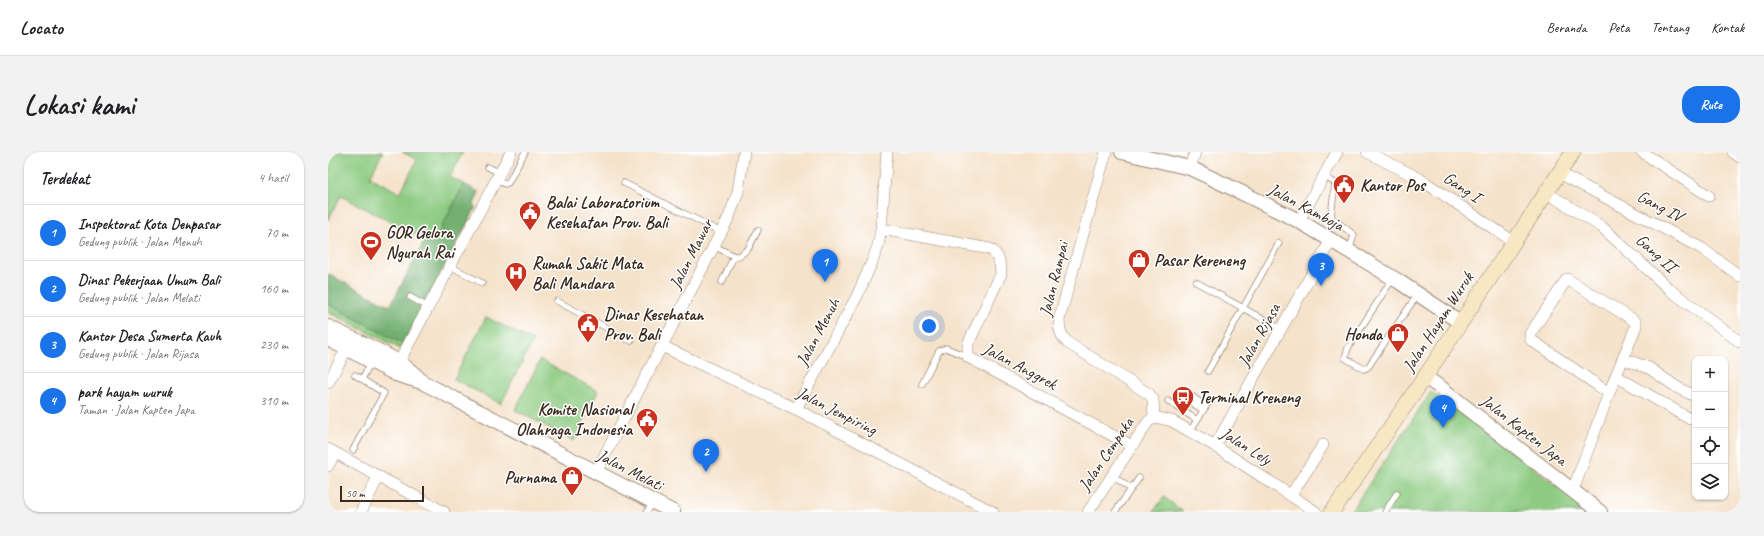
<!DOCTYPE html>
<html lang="id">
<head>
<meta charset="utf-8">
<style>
  :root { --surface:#fff; --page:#f2f2f2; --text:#202124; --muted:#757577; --line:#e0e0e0; --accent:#1a73e8 }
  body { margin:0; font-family:Caveat,sans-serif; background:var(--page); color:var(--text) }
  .controls { position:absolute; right:12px; bottom:12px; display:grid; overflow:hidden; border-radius:8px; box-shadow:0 1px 3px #0004 }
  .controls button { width:36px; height:36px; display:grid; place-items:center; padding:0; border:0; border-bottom:1px solid var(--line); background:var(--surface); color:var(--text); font:20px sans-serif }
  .scale { position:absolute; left:12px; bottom:10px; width:84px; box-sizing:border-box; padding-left:4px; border:2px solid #3b2a1e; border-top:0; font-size:11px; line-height:14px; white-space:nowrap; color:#3b2a1e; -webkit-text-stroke:3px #fff; paint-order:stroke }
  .you { position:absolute; left:601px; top:174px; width:14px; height:14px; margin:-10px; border:3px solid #fff; border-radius:50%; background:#1a73e8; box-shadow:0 0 0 6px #1a73e833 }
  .badge { display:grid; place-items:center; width:26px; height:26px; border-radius:50%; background:var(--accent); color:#fff; font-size:13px; font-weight:700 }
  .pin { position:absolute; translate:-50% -33px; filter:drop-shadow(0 1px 2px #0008) }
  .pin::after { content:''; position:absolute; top:21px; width:14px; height:12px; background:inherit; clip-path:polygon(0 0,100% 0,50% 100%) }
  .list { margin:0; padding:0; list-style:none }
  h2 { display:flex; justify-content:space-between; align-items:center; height:52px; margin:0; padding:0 16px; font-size:17px }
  h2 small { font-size:13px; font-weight:400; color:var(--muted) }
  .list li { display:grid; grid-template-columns:26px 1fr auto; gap:12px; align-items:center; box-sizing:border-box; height:56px; padding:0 16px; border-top:1px solid var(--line) }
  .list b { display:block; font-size:15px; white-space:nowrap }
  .list p { margin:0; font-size:13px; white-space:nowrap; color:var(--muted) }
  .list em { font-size:13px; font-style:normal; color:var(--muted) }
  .icon { flex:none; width:22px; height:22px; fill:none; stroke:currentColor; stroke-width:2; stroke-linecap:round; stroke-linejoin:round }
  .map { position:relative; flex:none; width:1412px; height:360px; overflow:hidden; border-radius:16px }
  header { display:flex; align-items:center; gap:24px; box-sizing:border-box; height:56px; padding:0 20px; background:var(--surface); border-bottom:1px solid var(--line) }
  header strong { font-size:19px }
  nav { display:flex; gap:22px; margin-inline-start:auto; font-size:14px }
  .intro { display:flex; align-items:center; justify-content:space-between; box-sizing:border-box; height:96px; padding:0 24px }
  h1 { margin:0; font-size:28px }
  .button { padding:10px 18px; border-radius:16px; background:var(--accent); color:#fff; font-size:14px; font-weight:700 }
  main { display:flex; gap:24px; padding:0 24px }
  aside { flex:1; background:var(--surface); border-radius:16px; box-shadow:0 1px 3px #0004 }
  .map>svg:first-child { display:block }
</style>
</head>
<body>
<header>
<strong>Locato</strong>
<nav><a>Beranda</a><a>Peta</a><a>Tentang</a><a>Kontak</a></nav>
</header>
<div class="intro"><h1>Lokasi kami</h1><a class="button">Rute</a></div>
<main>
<aside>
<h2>Terdekat<small>4 hasil</small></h2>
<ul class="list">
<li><span class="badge">1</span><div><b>Inspektorat Kota Denpasar</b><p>Gedung publik · Jalan Menuh</p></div><em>70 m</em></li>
<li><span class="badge">2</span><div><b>Dinas Pekerjaan Umum Bali</b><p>Gedung publik · Jalan Melati</p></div><em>160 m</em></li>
<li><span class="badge">3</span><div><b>Kantor Desa Sumerta Kauh</b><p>Gedung publik · Jalan Rijasa</p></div><em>230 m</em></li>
<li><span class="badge">4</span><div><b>park hayam wuruk</b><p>Taman · Jalan Kapten Japa</p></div><em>310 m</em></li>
</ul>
</aside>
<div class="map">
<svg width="1412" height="360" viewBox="0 0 1412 360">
  <rect width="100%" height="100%" fill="#fff"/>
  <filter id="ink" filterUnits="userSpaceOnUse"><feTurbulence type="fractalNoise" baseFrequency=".025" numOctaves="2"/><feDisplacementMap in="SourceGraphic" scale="8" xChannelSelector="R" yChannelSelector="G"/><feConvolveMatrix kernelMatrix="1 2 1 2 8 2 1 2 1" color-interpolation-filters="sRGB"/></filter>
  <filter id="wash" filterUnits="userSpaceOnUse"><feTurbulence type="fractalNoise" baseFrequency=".012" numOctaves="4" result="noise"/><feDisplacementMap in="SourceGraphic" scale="16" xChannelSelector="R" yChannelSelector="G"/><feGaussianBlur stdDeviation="0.9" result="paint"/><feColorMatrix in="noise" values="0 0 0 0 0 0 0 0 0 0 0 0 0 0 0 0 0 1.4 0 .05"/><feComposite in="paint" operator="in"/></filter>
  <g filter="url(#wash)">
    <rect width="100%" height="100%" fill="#f5e2ca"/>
    <path fill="#8dcb82" stroke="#647a50" d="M0,0H55L42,25L72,41L89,8L74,0H135L122,25L136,32L105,92L13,44L0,68Z
      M0,152L75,192L73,197L0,160Z
      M158,165L205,189L173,252L126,227Z
      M212,208L270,239L246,289L187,258Z
      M1103,240L1265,360H1022Z
      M836,345L855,360H825Z"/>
    <path fill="#72af70" stroke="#566c47" d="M136,32L151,40L146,52L148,55L75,192L0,152V122L62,154L97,88L105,92Z"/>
  </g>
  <g filter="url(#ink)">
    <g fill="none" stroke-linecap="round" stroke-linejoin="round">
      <g stroke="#988674" stroke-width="7">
        <path id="service" d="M160,15L172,21
          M996,24L1007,31L1003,65L1026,83L1021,99
          M168,28L177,32L180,31L197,0
          M296,31L393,80
          M386,94L406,104L394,130
          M406,104H411L420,97L430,78
          M122,114L154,131
          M1065,126L1020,196L1017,206L1036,217L1040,215L1090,142
          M868,130L953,177
          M82,145L100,155
          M229,149L303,189
          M880,219L951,91
          M34,227L43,210
          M594,232L611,199L618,196L640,205
          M856,239L878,254
          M851,243L875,258
          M840,249L869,268
          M862,279L882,248
          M25,298L56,241L27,223
          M785,324L803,337
          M319,360L325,350
          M787,360L811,326
          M1057,360L1069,341"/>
      </g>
      <g stroke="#988674" stroke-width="12">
        <path id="minor" d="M778,0L731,168C731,178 733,184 740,191L821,242L825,247L826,265
          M1039,0L1092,27L1186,90
          M1314,0L1381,44
          M1405,0L1412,5
          M862,16L867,0
          M1231,21L1373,96L1412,124
          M1219,41L1274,75L1342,138L1412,190
          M971,69L1009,0
          M553,77L662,97C671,103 673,112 673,122L640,192V205L804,294
          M334,194L468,257L665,360
          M1296,207L1321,216L1350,236L1367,244
          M71,210L183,0
          M1288,224L1362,267
          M0,231L22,191
          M468,257L529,144L544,110L550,94L553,77L559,0
          M826,265L844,269L887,294L988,360
          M887,294L1003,88
          M0,297L116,360
          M0,314L7,301
          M268,320L401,65L410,40L416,0
          M1245,338L1281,241L1308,174V171L1304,167L1239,127L1202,182L1203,188L1281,241
          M963,343L995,293
          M33,360L50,325
          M760,360L820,270L826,265"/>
      </g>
      <g stroke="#988674" stroke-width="16">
        <path id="tertiary" d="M794,0L862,16L900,34L971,69L1003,88L1070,129L1132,170
          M0,175C29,190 73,205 94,230
          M0,187L68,222L94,230L345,360
          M1097,225L1113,236L1272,360"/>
      </g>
      <g stroke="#988674" stroke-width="16">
        <path id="secondary" d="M1004,360L1097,225L1245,0"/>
      </g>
      <use href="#service" stroke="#fff" stroke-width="5.5"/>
      <use href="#minor" stroke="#fff" stroke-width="11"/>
      <use href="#tertiary" stroke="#fff" stroke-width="14"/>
      <use href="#secondary" stroke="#f7e8c3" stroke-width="15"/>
    </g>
  </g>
  <defs>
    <g id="civic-pin" transform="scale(1.15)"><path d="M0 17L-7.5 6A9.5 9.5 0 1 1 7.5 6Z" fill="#c8321e" stroke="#fff"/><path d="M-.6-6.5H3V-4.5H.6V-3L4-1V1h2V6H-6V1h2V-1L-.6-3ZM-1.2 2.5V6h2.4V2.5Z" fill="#fff"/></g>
    <g id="stadium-pin" transform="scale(1.15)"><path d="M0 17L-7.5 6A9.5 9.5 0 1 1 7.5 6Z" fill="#c8321e" stroke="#fff"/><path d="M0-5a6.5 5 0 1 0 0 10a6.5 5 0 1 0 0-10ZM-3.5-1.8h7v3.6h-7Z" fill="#fff"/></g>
    <g id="shop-pin" transform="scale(1.15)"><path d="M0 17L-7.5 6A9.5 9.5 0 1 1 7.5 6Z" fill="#c8321e" stroke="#fff"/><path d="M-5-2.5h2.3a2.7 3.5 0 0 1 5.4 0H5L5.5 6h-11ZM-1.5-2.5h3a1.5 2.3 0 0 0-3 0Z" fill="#fff"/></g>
    <g id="hospital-pin" transform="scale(1.15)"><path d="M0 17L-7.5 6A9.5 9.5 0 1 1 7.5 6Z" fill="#c8321e" stroke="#fff"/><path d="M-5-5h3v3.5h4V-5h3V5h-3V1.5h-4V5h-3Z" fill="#fff"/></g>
    <g id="bus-pin" transform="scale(1.15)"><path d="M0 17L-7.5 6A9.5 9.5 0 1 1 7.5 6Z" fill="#c8321e" stroke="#fff"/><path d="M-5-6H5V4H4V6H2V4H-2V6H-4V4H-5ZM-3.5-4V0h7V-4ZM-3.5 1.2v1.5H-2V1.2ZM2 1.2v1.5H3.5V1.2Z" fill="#fff"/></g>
  </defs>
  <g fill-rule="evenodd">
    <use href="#civic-pin" x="1016" y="33"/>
    <use href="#civic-pin" x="202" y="60"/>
    <use href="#stadium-pin" x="43" y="90"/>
    <use href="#shop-pin" x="811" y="108"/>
    <use href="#hospital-pin" x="188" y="121"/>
    <use href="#civic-pin" x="260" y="172"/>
    <use href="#shop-pin" x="1070" y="182"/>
    <use href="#bus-pin" x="855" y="245"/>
    <use href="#civic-pin" x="319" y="267"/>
    <use href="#shop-pin" x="244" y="325"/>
  </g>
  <g text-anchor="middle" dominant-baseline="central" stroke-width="3" stroke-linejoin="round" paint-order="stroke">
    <g font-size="17" font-weight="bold" fill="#3b2a1e" stroke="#fff" text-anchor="start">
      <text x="1032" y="33">Kantor Pos</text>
      <text x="218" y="50">Balai Laboratorium<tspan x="218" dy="20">Kesehatan Prov. Bali</tspan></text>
      <text x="58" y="80">GOR Gelora<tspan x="58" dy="20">Ngurah Rai</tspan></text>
      <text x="826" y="108">Pasar Kereneng</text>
      <text x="204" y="111">Rumah Sakit Mata<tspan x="204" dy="20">Bali Mandara</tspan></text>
      <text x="276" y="162">Dinas Kesehatan<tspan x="276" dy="20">Prov. Bali</tspan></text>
      <text x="1054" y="182" text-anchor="end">Honda</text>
      <text x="870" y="245">Terminal Kreneng</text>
      <text x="304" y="257" text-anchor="end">Komite Nasional<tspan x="304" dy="20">Olahraga Indonesia</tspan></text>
      <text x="228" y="325" text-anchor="end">Purnama</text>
    </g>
    <g font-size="17" fill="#3b2a1e" stroke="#fff">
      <text transform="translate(1134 35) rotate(34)">Gang I</text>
      <text transform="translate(1332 54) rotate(28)">Gang IV</text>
      <text transform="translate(978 55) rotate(28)">Jalan Kamboja</text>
      <text transform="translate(1328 101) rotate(42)">Gang II</text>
      <text transform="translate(363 102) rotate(-63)">Jalan Mawar</text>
      <text transform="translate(726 127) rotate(-76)">Jalan Rampai</text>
      <text transform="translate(1110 170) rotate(-57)">Jalan Hayam Wuruk</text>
      <text transform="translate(490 180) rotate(-62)">Jalan Menuh</text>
      <text transform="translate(931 183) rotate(-61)">Jalan Rijasa</text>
      <text transform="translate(692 214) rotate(28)">Jalan Anggrek</text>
      <text transform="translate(509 259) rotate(27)">Jalan Jempiring</text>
      <text transform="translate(1196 278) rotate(38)">Jalan Kapten Japa</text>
      <text transform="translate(918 294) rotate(32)">Jalan Lely</text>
      <text transform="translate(778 302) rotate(-56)">Jalan Cempaka</text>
      <text transform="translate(302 318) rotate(27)">Jalan Melati</text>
    </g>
  </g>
</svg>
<div class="controls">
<button>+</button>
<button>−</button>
<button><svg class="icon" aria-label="locate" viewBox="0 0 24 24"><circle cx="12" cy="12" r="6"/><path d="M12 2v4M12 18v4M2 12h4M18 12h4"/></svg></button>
<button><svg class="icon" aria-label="layers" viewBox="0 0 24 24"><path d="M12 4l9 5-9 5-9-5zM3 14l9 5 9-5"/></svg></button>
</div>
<div class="scale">50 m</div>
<div class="you"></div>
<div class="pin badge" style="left:497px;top:130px">1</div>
<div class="pin badge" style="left:378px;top:320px">2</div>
<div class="pin badge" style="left:993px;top:134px">3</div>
<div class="pin badge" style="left:1115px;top:276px">4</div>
</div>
</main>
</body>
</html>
